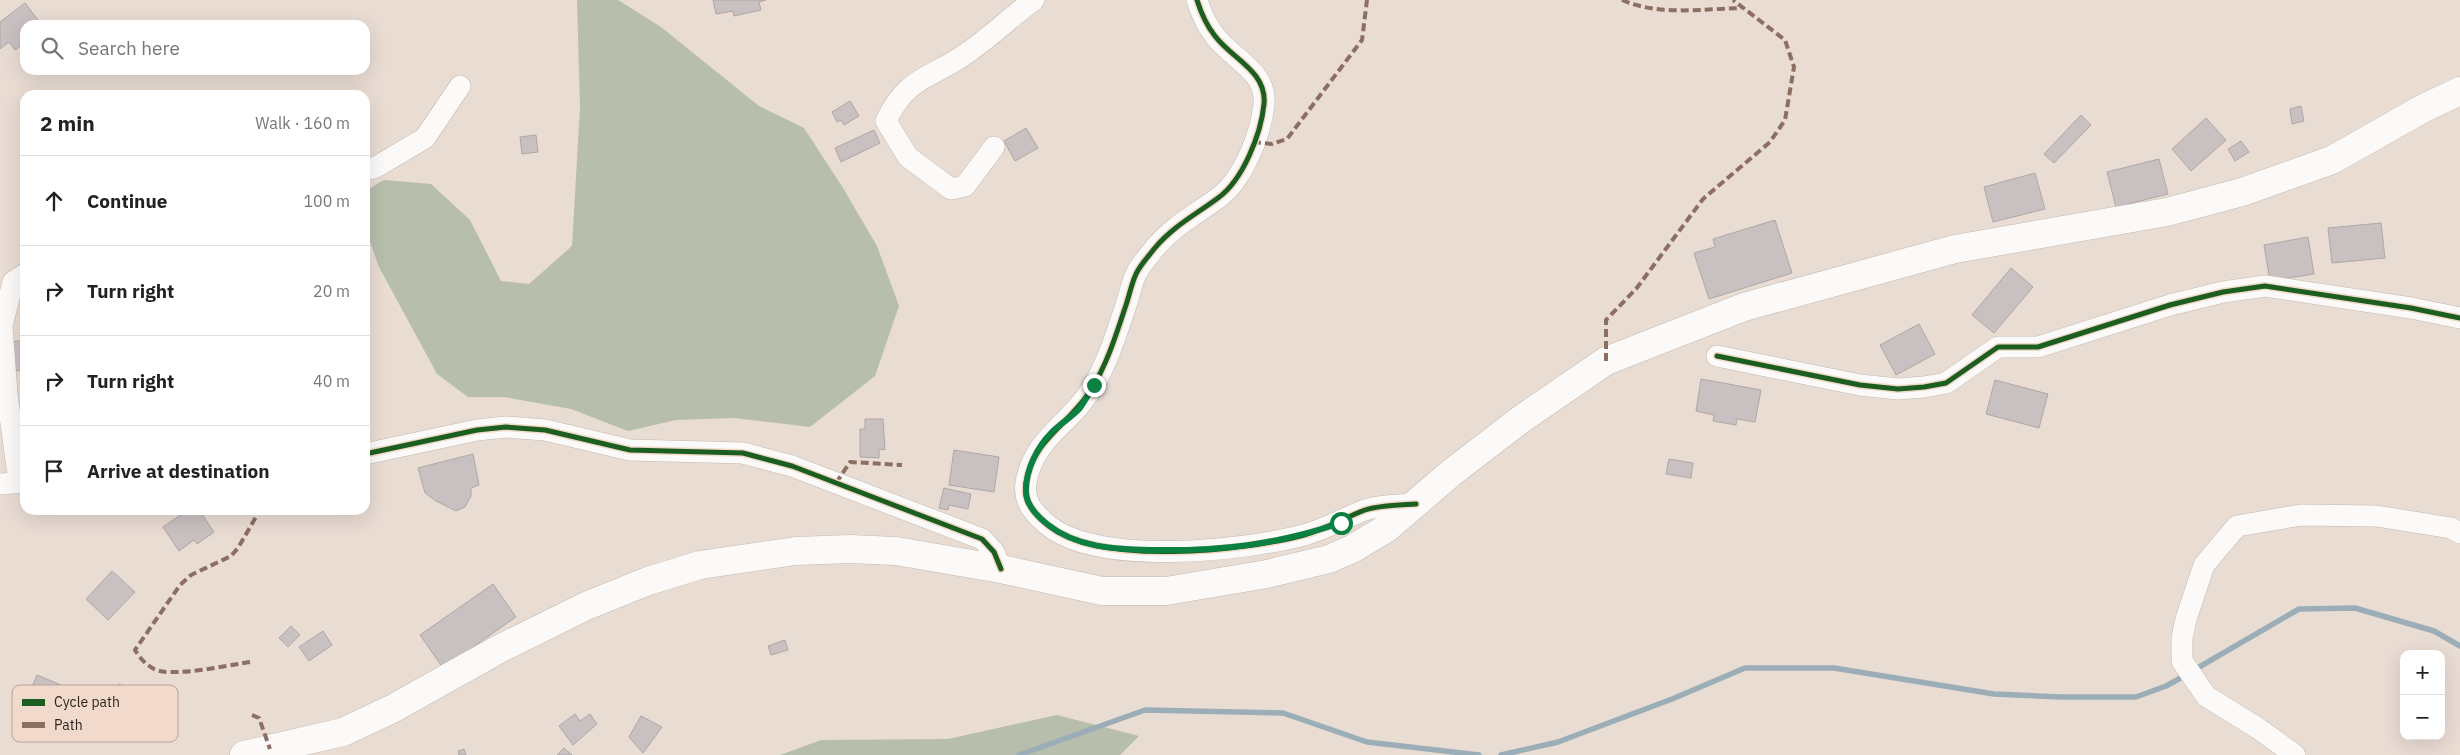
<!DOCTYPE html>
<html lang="en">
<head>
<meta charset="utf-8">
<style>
  :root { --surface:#fff; --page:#f2f2f2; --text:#222; --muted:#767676; --line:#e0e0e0 }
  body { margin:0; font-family:"IBM Plex Sans",sans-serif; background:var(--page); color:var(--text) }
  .controls { position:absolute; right:15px; bottom:15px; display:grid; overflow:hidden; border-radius:10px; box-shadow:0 5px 20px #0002 }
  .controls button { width:45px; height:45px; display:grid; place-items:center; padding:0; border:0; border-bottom:1px solid var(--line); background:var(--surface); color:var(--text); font:25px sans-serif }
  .stop { position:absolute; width:15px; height:15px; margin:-11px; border:4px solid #0b8043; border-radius:50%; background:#fff }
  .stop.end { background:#0b8043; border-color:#fff; box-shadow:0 1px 5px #0008 }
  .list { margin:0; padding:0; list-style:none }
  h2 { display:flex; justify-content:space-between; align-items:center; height:65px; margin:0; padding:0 20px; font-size:21px }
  h2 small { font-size:16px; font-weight:400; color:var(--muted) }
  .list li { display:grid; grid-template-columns:32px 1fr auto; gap:15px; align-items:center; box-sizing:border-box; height:90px; padding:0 20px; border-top:1px solid var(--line) }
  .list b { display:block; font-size:19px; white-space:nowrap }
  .list em { font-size:16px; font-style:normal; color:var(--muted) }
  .icon { flex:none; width:28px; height:28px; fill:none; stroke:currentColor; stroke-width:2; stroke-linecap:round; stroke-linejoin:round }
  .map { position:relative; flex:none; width:2460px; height:755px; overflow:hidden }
  .search { position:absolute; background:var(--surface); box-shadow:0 5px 20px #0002; left:20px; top:20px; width:350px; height:55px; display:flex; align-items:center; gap:12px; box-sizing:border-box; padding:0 18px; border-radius:15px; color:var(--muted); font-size:19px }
  .panel { position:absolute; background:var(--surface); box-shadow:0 5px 20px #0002; left:20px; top:90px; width:350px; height:425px; border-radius:15px }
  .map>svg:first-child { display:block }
</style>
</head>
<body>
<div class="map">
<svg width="2460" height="755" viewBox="0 0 2460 755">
  <rect width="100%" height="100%" fill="#e9dcd3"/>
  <path fill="#b7beab" d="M577,0H618L661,27L759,106L804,128L843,188L877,246L899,306L875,376L810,427L734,418L676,420L628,431L571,409L504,397H468L437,374L379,267L365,228V191L384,180L431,184L470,220L501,281L529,284L572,246L580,108Z
    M1057,715L1139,736L1120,755H780L821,740L948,739Z"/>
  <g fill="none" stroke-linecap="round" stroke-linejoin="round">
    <path stroke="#9baeb7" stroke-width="5.5" d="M2194,670L2299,609L2355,608L2434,631L2460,646
      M1019,755L1145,710L1283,713L1367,742L1479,755
      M1501,755L1558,742L1672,699L1745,668H1834L1994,694L2061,697H2136L2166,686L2186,675"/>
  </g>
  <path fill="#c9c1c1" stroke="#aea7a6" d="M713,0H766L759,2L761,10L734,16L733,11L716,14Z
    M25,3L38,20L31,25H25V43L15,50L9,42L0,49V22Z
    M850,101L859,116L844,125L841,120L837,122L832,112Z
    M2301,106L2304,121L2292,124L2290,109Z
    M2081,115L2091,125L2054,163L2044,154Z
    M2206,118L2226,140L2191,171L2172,149Z
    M1026,128L1038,148L1015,161L1004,141Z
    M874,130L880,143L841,162L835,148Z
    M536,135L538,152L522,154L520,137Z
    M2241,141L2249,152L2235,161L2228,149Z
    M2159,159L2168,194L2116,207L2107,172Z
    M2035,173L2045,209L1993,222L1984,187Z
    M1775,220L1792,273L1709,299L1694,253L1715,247L1713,239Z
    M2381,223L2385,258L2332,263L2328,228Z
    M2308,237L2314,274L2270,281L2264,245Z
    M2011,268L2033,287L1994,333L1972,315Z
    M1919,324L1935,354L1896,375L1880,345Z
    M25,340V370L12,371L10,342Z
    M1701,379L1761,390L1755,422L1737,419L1736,425L1713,421L1714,415L1696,411Z
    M1995,380L2048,394L2039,428L1986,414Z
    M865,419H883L885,450L879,449V458L860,457V429H865Z
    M954,450L999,457L994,492L949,485Z
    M473,454L479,485L471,488V496L465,507L456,511L436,501L425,493L418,468Z
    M1669,459L1693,463L1691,478L1666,474Z
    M944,488L971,494L968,509L949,505L948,510L939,508Z
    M188,510H199L214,532L197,544L194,540L179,551L163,527Z
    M112,571L135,592L108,620L86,599Z
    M493,584L516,617L443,668L420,635Z
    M291,626L300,635L288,647L279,638Z
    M323,631L332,645L309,661L299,647Z
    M785,640L788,650L771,655L768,646Z
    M37,675L68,688L51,730L19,718Z
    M119,684L140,693L128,720L107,710Z
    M575,714L580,721L590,714L597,724L573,745L559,726Z
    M641,716L662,727L643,753L629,737Z
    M564,748L572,755H557Z
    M464,749L466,755H459L458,751Z"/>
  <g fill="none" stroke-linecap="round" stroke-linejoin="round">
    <g stroke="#c2b9b2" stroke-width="22">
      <path id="minor" d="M1197,0C1201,13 1207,26 1215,36C1232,59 1267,71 1264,104C1261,134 1243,180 1218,198C1195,215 1172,227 1154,249C1148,257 1140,265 1136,274C1131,285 1129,297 1125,308C1116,335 1107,364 1092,388C1071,424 1033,438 1026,483C1023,502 1035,515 1049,526C1100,566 1243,551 1304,535C1326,529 1344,518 1365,510C1380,505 1400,505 1416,504
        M994,147L965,186L951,189L908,157L886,121C908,75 931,79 967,53C990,37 1011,17 1034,0
        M365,170L376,167L425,138L460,86
        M1717,356L1860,385L1898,389L1924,387L1946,383L1998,347H2038L2170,305L2223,292L2265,286L2411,308L2460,318
        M365,454L477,430L506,427L545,430L630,450L743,453L792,466L982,539L994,552L1001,569
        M19,482L7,394L2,326L13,282L25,274
        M0,484L25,482
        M2295,755L2259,729L2206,696L2182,661V638L2186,619L2204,565L2237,526L2301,515L2376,516L2451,528L2460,533"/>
    </g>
    <g stroke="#c2b9b2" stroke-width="29">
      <path id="major" d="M244,755L343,732L392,709L501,648L586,606L648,581L700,565L796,551L850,549L896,551L1001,569L1102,591H1166L1267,574L1329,559L1352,549L1387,528L1451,473L1520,420L1606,361L1744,307L1955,249L2167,212L2242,192L2332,160L2422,109L2460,91"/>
    </g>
    <use href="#minor" stroke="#fcfaf8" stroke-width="21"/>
    <use href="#major" stroke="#fcfaf8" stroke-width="28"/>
    <path stroke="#8d6e63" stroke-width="4" stroke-dasharray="8 4" stroke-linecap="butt" d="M1622,0C1658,16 1703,9 1741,8
      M1253,142L1272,144L1287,139L1362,40L1367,0
      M1606,361V320L1636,289L1703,199L1770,142L1785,120L1794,67L1785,40L1733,0
      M836,483L850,462L902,465
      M250,662C229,665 171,678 154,669C145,664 140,658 135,650L180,585L191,575L231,556L238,548L260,510
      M252,715L259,718L270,749"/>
    <g stroke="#f1dacb" stroke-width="8">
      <path id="cycleway" d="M1197,0C1201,13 1207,26 1215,36C1232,59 1267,71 1264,104C1261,134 1243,180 1218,198C1195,215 1172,227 1154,249C1148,257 1140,265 1136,274C1131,285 1129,297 1125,308C1116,335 1107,364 1092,388C1071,424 1033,438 1026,483C1023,502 1035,515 1049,526C1100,566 1243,551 1304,535C1326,529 1344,518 1365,510C1380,505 1400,505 1416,504
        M1717,356L1860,385L1898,389L1924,387L1946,383L1998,347H2038L2170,305L2223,292L2265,286L2411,308L2460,318
        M365,454L477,430L506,427L545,430L630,450L743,453L792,466L982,539L994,552L1001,569"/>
    </g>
    <use href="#cycleway" stroke="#1b5e20" stroke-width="5"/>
  </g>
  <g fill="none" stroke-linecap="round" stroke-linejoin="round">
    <path stroke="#0b8043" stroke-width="6" d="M1094,385C1089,393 1085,401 1080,408C1072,417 1060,424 1051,433C1037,447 1026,470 1026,490C1025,504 1037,516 1047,524C1077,548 1115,549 1151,550C1223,551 1273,545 1341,523"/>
  </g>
  <rect x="12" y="685" width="166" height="57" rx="8" fill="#f1dacb" stroke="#b6a497" stroke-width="1"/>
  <rect x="22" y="699" width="23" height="7" fill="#1b5e20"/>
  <rect x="22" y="722" width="23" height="6" fill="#8d6e63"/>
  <g font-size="14" fill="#2d251f">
    <text x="54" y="707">Cycle path</text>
    <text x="54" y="730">Path</text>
  </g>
</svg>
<div class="controls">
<button>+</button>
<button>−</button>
</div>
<div class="stop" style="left:1341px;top:523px"></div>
<div class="stop end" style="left:1094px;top:385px"></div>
<div class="search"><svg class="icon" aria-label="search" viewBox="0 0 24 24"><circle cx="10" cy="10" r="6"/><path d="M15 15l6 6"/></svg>Search here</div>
<section class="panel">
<h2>2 min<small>Walk · 160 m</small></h2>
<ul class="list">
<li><svg class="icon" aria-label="ahead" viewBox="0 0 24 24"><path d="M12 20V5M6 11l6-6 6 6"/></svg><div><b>Continue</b></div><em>100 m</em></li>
<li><svg class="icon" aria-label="right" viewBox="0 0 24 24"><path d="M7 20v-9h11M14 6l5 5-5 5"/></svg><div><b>Turn right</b></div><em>20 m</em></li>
<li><svg class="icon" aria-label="right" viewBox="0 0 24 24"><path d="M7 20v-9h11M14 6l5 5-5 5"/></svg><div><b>Turn right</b></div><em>40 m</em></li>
<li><svg class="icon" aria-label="arrive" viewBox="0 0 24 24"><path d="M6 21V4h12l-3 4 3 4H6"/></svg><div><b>Arrive at destination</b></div></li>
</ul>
</section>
</div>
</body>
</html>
